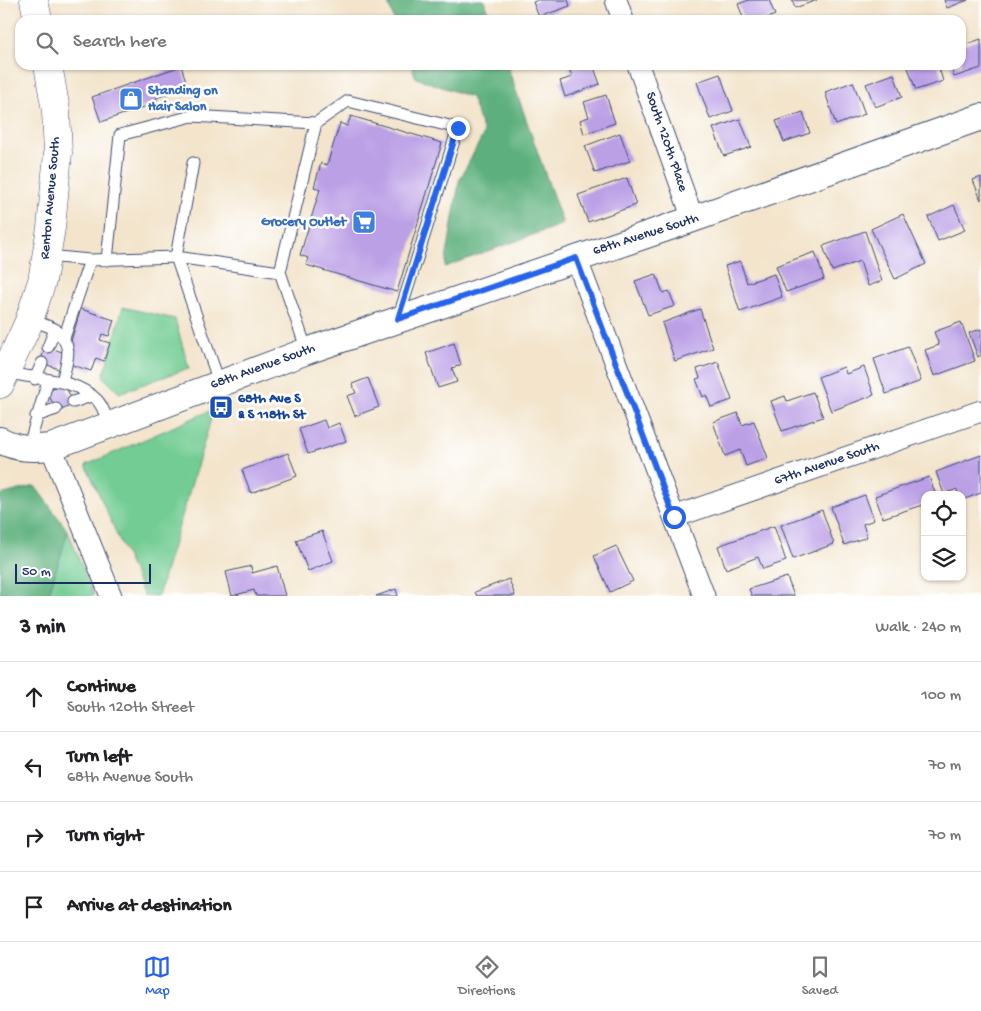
<!DOCTYPE html>
<html lang="en">
<head>
<meta charset="utf-8">
<style>
  :root { --surface:#fff; --page:#f2f2f2; --text:#202124; --muted:#757577; --line:#e0e0e0; --accent:#2563eb }
  body { margin:0; font-family:"Gochi Hand",sans-serif; background:var(--page); color:var(--text) }
  .controls { position:absolute; right:15px; bottom:15px; display:grid; overflow:hidden; border-radius:10px; box-shadow:0 1px 4px #0004 }
  .controls button { width:45px; height:45px; display:grid; place-items:center; padding:0; border:0; border-bottom:1px solid var(--line); background:var(--surface); color:var(--text); font:25px sans-serif }
  .scale { position:absolute; left:15px; bottom:12px; width:136px; box-sizing:border-box; padding-left:5px; border:2px solid #1b2f5e; border-top:0; font-size:14px; line-height:18px; white-space:nowrap; color:#1b2f5e; -webkit-text-stroke:4px #fff; paint-order:stroke }
  .stop { position:absolute; width:15px; height:15px; margin:-11px; border:4px solid #2563eb; border-radius:50%; background:#fff }
  .stop.end { background:#2563eb; border-color:#fff; box-shadow:0 1px 5px #0008 }
  .list { margin:0; padding:0; list-style:none }
  h2 { display:flex; justify-content:space-between; align-items:center; height:65px; margin:0; padding:0 20px; font-size:21px }
  h2 small { font-size:16px; font-weight:400; color:var(--muted) }
  .list li { display:grid; grid-template-columns:32px 1fr auto; gap:15px; align-items:center; box-sizing:border-box; height:70px; padding:0 20px; border-top:1px solid var(--line) }
  .list b { display:block; font-size:19px; white-space:nowrap }
  .list p { margin:0; font-size:16px; white-space:nowrap; color:var(--muted) }
  .list em { font-size:16px; font-style:normal; color:var(--muted) }
  .icon { flex:none; width:28px; height:28px; fill:none; stroke:currentColor; stroke-width:2; stroke-linecap:round; stroke-linejoin:round }
  .map { position:relative; flex:none; width:981px; height:596px; overflow:hidden }
  .search { position:absolute; background:var(--surface); box-shadow:0 1px 4px #0004; left:15px; right:15px; top:15px; height:55px; display:flex; align-items:center; gap:12px; box-sizing:border-box; padding:0 18px; border-radius:15px; color:var(--muted); font-size:19px }
  .sheet { height:345px; background:var(--surface) }
  nav { display:flex; justify-content:space-around; align-items:center; box-sizing:border-box; height:70px; border-top:1px solid var(--line); background:var(--surface); font-size:14px; color:var(--muted) }
  nav a { display:grid; justify-items:center; gap:2px }
  nav .on { color:var(--accent) }
  .map>svg:first-child { display:block }
</style>
</head>
<body>
<div class="map">
<svg width="981" height="596" viewBox="0 0 981 596">
  <rect width="100%" height="100%" fill="#fff"/>
  <filter id="ink" filterUnits="userSpaceOnUse"><feTurbulence type="fractalNoise" baseFrequency=".02" numOctaves="2"/><feDisplacementMap in="SourceGraphic" scale="10" xChannelSelector="R" yChannelSelector="G"/><feConvolveMatrix kernelMatrix="1 2 1 2 8 2 1 2 1" color-interpolation-filters="sRGB"/></filter>
  <filter id="wash" filterUnits="userSpaceOnUse"><feTurbulence type="fractalNoise" baseFrequency=".0096" numOctaves="4" result="noise"/><feDisplacementMap in="SourceGraphic" scale="20" xChannelSelector="R" yChannelSelector="G"/><feGaussianBlur stdDeviation="1.12" result="paint"/><feColorMatrix in="noise" values="0 0 0 0 0 0 0 0 0 0 0 0 0 0 0 0 0 1.4 0 .05"/><feComposite in="paint" operator="in"/></filter>
  <g filter="url(#wash)">
    <rect width="100%" height="100%" fill="#f3e4cb"/>
    <path fill="#72cc93" stroke="#467e78" d="M123,307L175,319L189,368L119,393L103,377Z
      M214,409L158,596H144L86,465Z
      M68,531L94,596H48Z"/>
    <path fill="#5db07d" stroke="#3c706e" d="M387,0H484L491,20H394Z
      M411,65H507L563,224L445,267L459,181L484,133L471,97L416,78Z
      M35,486L68,531L48,596H0V495Z"/>
    <g id="blocks">
      <path fill="#bca0e6" d="M538,0H568L570,6L539,17L533,2Z
        M749,0H769L775,15L762,20H744L738,4Z
        M792,0H817L795,8Z
        M944,0H968L947,8Z
        M981,39V68L954,77L950,65H961V46Z
        M568,65H593L600,84L565,97L560,81L572,77Z
        M907,65H938L943,81L916,90Z
        M181,66L188,87L156,98L158,102L101,122L92,97Z
        M720,74L733,111L710,119L697,82Z
        M894,74L902,97L875,107L866,84Z
        M853,82L865,114L836,125L825,92Z
        M606,95L615,123L584,134L580,120L589,117L584,102Z
        M803,112L810,133L784,142L776,121Z
        M351,116L442,143L397,292L306,265L308,258L300,255L320,189L314,187L321,163L327,165L340,123L347,126Z
        M740,119L751,147L724,156L713,128Z
        M620,133L630,161L595,173L585,146Z
        M981,177V200L973,180Z
        M627,178L636,205L588,222L578,195Z
        M954,205L965,230L938,241L928,217Z
        M903,214L926,264L895,279L871,229Z
        M865,231L882,281L868,286L860,261L832,271L823,246Z
        M815,252L824,279L786,292L776,266Z
        M740,261L747,283L774,274L782,297L740,312L725,266Z
        M656,274L663,293L669,291L675,306L648,315L635,281Z
        M81,309L114,320L109,336L102,334L100,340L110,343L104,361L96,358L91,371L69,364L73,348L69,347Z
        M700,309L713,348L675,361L662,323Z
        M961,322L975,361L934,376L925,350L939,345L934,332Z
        M981,329V355L978,357L969,333Z
        M454,343L461,365L452,368L457,382L438,388L426,353Z
        M46,346L67,354L61,370L40,362Z
        M908,347L921,381L886,394L874,359Z
        M718,362L732,400L711,407L706,395L703,397L696,379L700,378L697,369Z
        M844,367L846,374L864,367L874,395L831,411L818,377Z
        M368,378L379,407L355,416L347,396L356,393L352,384Z
        M64,383L74,404L57,412L47,391Z
        M813,392L823,417L782,431L771,401L785,396L787,401Z
        M738,413L742,425L754,421L768,458L746,466L740,450L725,456L713,422Z
        M324,420L327,428L339,423L346,441L308,454L299,429Z
        M288,453L297,476L251,493L242,470Z
        M981,455V493L962,500V495H958L957,489L944,494L936,472Z
        M929,477L936,495H925V504L883,518L875,496Z
        M865,495L874,520L863,524L867,537L844,545L831,507Z
        M822,510L834,544L793,559L781,525Z
        M774,526L786,561L763,569L758,557L726,569L718,546Z
        M322,531L333,561L308,571L296,540Z
        M616,546L633,581L610,592L594,556Z
        M251,566L252,573L277,566L285,596H256L254,590L232,596L226,572Z
        M787,577L794,596H752L749,589Z
        M509,579L515,596H477L475,592Z
        M396,589L398,596H376Z"/>
    </g>
  </g>
  <g filter="url(#ink)">
    <use href="#blocks" fill-opacity="0" stroke="#3b4a6e" stroke-width="1"/>
    <g fill="none" stroke-linecap="round" stroke-linejoin="round">
      <g stroke="#3b4a6e" stroke-width="13">
        <path id="service" d="M193,163L176,257L219,382
          M47,256L90,260L176,257L280,272
          M107,260L120,135L192,116L316,123
          M30,319L55,329L48,347
          M55,329C74,347 68,357 62,381
          M64,338L90,260
          M307,351L280,272L316,123L348,101L458,128L398,319
          M5,372C36,380 73,377 97,400C103,406 106,417 109,424
          M35,379L42,363
          M73,402L91,396
          M36,416L56,409
          M28,449L48,380"/>
      </g>
      <g stroke="#3b4a6e" stroke-width="23">
        <path id="minor" d="M616,0L623,20
          M638,65L693,219
          M576,258L704,596
          M51,447L111,596
          M674,517L981,411"/>
      </g>
      <g stroke="#3b4a6e" stroke-width="28">
        <path id="tertiary" d="M0,440C17,449 32,449 51,447L307,351L693,219L981,117"/>
      </g>
      <g stroke="#3b4a6e" stroke-width="29">
        <path id="secondary" d="M34,0L38,20
          M0,384L28,324L42,281L51,228L58,153L56,111L48,65"/>
      </g>
      <use href="#service" stroke="#fff" stroke-width="11"/>
      <use href="#minor" stroke="#fff" stroke-width="21"/>
      <use href="#tertiary" stroke="#fff" stroke-width="26"/>
      <use href="#secondary" stroke="#fff" stroke-width="28"/>
    </g>
  </g>
  <g fill="none" stroke-linecap="round" stroke-linejoin="round" filter="url(#ink)">
    <path stroke="#2563eb" stroke-width="6" d="M458,128L398,319L576,258L674,517"/>
  </g>
  <defs>
    <g id="shop-square" transform="scale(1.25)"><rect x="-9" y="-9" width="18" height="18" rx="4" fill="#3f7fe0" stroke="#fff"/><path d="M-5-2.5h2.3a2.7 3.5 0 0 1 5.4 0H5L5.5 6h-11ZM-1.5-2.5h3a1.5 2.3 0 0 0-3 0Z" fill="#fff"/></g>
    <g id="supermarket-square" transform="scale(1.25)"><rect x="-9" y="-9" width="18" height="18" rx="4" fill="#3f7fe0" stroke="#fff"/><path d="M-6-5.5h2.5l.6 2H6L4.5 2H-2.5L-4.4-4H-6ZM-1.5 3.2a1.3 1.3 0 1 0 .1 0ZM3 3.2a1.3 1.3 0 1 0 .1 0Z" fill="#fff"/></g>
    <g id="bus-square" transform="scale(1.25)"><rect x="-9" y="-9" width="18" height="18" rx="4" fill="#1a4fb4" stroke="#fff"/><path d="M-5-6H5V4H4V6H2V4H-2V6H-4V4H-5ZM-3.5-4V0h7V-4ZM-3.5 1.2v1.5H-2V1.2ZM2 1.2v1.5H3.5V1.2Z" fill="#fff"/></g>
  </defs>
  <g fill-rule="evenodd">
    <use href="#shop-square" x="131" y="99"/>
    <use href="#supermarket-square" x="364" y="222"/>
    <use href="#bus-square" x="221" y="407"/>
  </g>
  <g text-anchor="middle" dominant-baseline="central" stroke-width="5" stroke-linejoin="round" paint-order="stroke">
    <g font-size="14" font-weight="bold" fill="#366cbe" stroke="#fff" text-anchor="start">
      <text x="148" y="91">Standing on<tspan x="148" dy="16">Hair Salon</tspan></text>
      <text x="346" y="222" text-anchor="end">Grocery Outlet</text>
    </g>
    <g font-size="14" fill="#1b2f5e" stroke="#fff">
      <text transform="translate(666 142) rotate(71)">South 120th Place</text>
      <text transform="translate(51 198) rotate(-85)">Renton Avenue South</text>
      <text transform="translate(646 235) rotate(-18)">68th Avenue South</text>
      <text transform="translate(263 367) rotate(-20)">68th Avenue South</text>
      <text transform="translate(827 464) rotate(-19)">67th Avenue South</text>
    </g>
    <g font-size="14" font-weight="bold" fill="#164399" stroke="#fff" text-anchor="start">
      <text x="238" y="399">68th Ave S<tspan x="238" dy="16">&amp; S 118th St</tspan></text>
    </g>
  </g>
</svg>
<div class="controls">
<button><svg class="icon" aria-label="locate" viewBox="0 0 24 24"><circle cx="12" cy="12" r="6"/><path d="M12 2v4M12 18v4M2 12h4M18 12h4"/></svg></button>
<button><svg class="icon" aria-label="layers" viewBox="0 0 24 24"><path d="M12 4l9 5-9 5-9-5zM3 14l9 5 9-5"/></svg></button>
</div>
<div class="scale">50 m</div>
<div class="stop" style="left:674px;top:517px"></div>
<div class="stop end" style="left:458px;top:128px"></div>
<div class="search"><svg class="icon" aria-label="search" viewBox="0 0 24 24"><circle cx="10" cy="10" r="6"/><path d="M15 15l6 6"/></svg>Search here</div>
</div>
<section class="sheet">
<h2>3 min<small>Walk · 240 m</small></h2>
<ul class="list">
<li><svg class="icon" aria-label="ahead" viewBox="0 0 24 24"><path d="M12 20V5M6 11l6-6 6 6"/></svg><div><b>Continue</b><p>South 120th Street</p></div><em>100 m</em></li>
<li><svg class="icon" aria-label="left" viewBox="0 0 24 24"><path d="M17 20v-9H6M10 6l-5 5 5 5"/></svg><div><b>Turn left</b><p>68th Avenue South</p></div><em>70 m</em></li>
<li><svg class="icon" aria-label="right" viewBox="0 0 24 24"><path d="M7 20v-9h11M14 6l5 5-5 5"/></svg><div><b>Turn right</b></div><em>70 m</em></li>
<li><svg class="icon" aria-label="arrive" viewBox="0 0 24 24"><path d="M6 21V4h12l-3 4 3 4H6"/></svg><div><b>Arrive at destination</b></div></li>
</ul>
</section>
<nav>
<a class="on"><svg class="icon" aria-label="map" viewBox="0 0 24 24"><path d="M3 6l6-2 6 2 6-2v14l-6 2-6-2-6 2zM9 4v14M15 6v14"/></svg>Map</a>
<a><svg class="icon" aria-label="directions" viewBox="0 0 24 24"><path d="M12 3l9 9-9 9-9-9zM9 14v-3h6M13 9l2 2-2 2"/></svg>Directions</a>
<a><svg class="icon" aria-label="saved" viewBox="0 0 24 24"><path d="M7 4h10v16l-5-4-5 4z"/></svg>Saved</a>
</nav>
</body>
</html>
